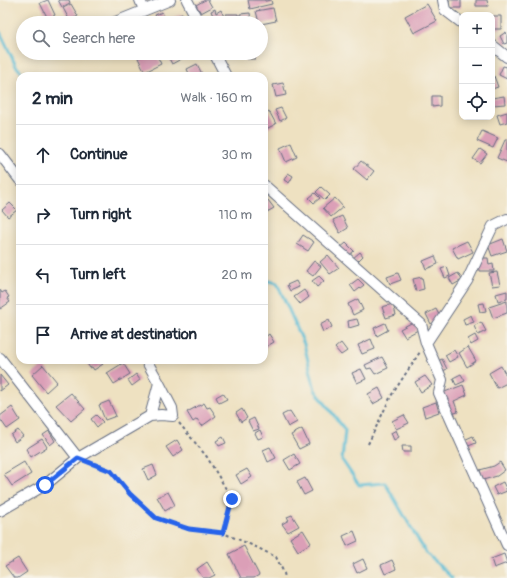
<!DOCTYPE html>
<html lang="en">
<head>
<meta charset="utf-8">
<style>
  :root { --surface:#fff; --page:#f2f2f3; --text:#1f2937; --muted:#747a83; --line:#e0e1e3 }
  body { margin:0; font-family:Pangolin,sans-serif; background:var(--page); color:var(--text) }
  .controls { position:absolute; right:12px; top:12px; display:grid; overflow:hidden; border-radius:8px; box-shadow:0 2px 10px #0003 }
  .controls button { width:36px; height:36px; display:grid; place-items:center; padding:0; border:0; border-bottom:1px solid var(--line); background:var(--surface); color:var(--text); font:20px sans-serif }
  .stop { position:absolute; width:12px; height:12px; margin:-9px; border:3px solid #2563eb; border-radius:50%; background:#fff }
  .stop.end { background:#2563eb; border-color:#fff; box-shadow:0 1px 4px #0008 }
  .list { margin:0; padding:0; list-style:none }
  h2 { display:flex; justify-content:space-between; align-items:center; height:52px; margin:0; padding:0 16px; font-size:17px }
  h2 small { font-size:13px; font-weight:400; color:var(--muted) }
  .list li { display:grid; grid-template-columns:26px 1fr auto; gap:12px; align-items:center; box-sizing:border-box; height:60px; padding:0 16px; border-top:1px solid var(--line) }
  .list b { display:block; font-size:15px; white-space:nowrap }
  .list em { font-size:13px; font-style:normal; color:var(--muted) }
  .icon { flex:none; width:22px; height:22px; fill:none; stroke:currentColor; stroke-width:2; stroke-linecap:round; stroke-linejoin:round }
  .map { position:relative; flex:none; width:507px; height:578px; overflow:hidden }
  .search { position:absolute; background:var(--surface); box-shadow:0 2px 10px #0003; left:16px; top:16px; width:252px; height:44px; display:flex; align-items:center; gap:10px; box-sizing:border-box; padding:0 14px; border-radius:22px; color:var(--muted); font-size:15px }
  .panel { position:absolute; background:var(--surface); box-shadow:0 2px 10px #0003; left:16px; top:72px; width:252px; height:292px; border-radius:12px }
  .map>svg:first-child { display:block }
</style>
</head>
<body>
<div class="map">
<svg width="507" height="578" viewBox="0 0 507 578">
  <rect width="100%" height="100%" fill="#f7f3e8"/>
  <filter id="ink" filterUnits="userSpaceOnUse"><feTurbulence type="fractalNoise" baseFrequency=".025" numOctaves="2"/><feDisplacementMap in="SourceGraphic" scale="8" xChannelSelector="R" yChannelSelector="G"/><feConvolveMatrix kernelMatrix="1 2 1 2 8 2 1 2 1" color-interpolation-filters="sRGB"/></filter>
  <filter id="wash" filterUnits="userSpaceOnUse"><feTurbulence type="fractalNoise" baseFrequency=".012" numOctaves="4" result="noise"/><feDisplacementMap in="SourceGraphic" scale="16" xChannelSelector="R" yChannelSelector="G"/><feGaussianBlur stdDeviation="0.9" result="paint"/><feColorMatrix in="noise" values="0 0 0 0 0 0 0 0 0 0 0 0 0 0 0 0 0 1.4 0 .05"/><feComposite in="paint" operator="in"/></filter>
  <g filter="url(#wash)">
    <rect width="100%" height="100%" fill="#eee1c1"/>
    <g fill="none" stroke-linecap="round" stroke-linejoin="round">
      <path stroke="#56bbd4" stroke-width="3" d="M0,32L16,66L25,76
        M264,280L277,283L304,344L315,390L345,430L342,460L359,485L385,483L426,553L452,578"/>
    </g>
    <g id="blocks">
      <path fill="#db9fb7" d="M48,0L55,15L48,19L40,3Z
        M58,0H69L70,3L62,7Z
        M205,0H208L212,7L201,13L196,5Z
        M248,0H265V1L271,0L272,4L250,9Z
        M449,0H461V8H449Z
        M476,0H487L488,6H476Z
        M71,4L78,16L70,21L63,8Z
        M427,4L437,21L414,33L405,16Z
        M273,8L276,21L261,24L259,23L256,11Z
        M215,9L216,13L221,10L225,19L216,23L211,11Z
        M162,12L166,20L159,23L155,15Z
        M250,13L251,21L240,22V14Z
        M182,14L185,21L181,23H174L172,18Z
        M226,14H238V23H226Z
        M492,16H501V29H492Z
        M506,32L507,35V43L504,44L500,36Z
        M148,53H156L161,64L145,72L138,58Z
        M166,53H187L188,55L172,64Z
        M247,53H255V59H247Z
        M197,64L203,76H190L187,69Z
        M503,66L507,67V79L499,75Z
        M494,76L498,87L492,89V77Z
        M283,83L286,95L276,97L273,85Z
        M432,96H440V106L432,107Z
        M504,96L505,104L493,105L492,98Z
        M281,108L286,118L280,121L275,110Z
        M269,111L276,124L264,130V114Z
        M507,112V122L500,124L497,115Z
        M482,131L498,138L493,148L477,141Z
        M505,140H507V162L497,158Z
        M291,143L297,157L286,162L280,148Z
        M480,149L487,154L480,163L473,159Z
        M361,161L374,171L367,180L354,169Z
        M288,173L293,176L289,183L284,180Z
        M321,187L330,195L325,200L316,192Z
        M315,193L320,198L314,203L309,198Z
        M335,198L343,207L331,217L323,208Z
        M268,200L274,208L267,212L264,207V202Z
        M10,203L17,210L8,217L2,210Z
        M342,216L348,228L340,233L333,220Z
        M303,235L314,242L308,251L297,244Z
        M503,239L507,251L492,256L488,245Z
        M467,241L473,252L458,259L452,248Z
        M346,243L354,251L347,257L339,249Z
        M360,252L363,256L356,263L352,259Z
        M328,255L339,268L330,274L320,262Z
        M435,256L438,264L426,269L423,261Z
        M479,258H488L489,265L493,264L494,271H480Z
        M314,261L321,266L313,276L306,271Z
        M447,267L450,276L445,278L441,269Z
        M497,272L500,285L492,286L489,273Z
        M398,273L401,280L390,284L387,277Z
        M458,273L462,280L453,285L449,278Z
        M319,276L324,281L317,287L312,281Z
        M422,277L424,289L416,291L413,279Z
        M358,279L364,285L355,292L350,285Z
        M296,281L299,287L290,291L287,285Z
        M0,290L2,293L5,291L9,297L7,298L10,302L0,309Z
        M304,290L309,297L300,304L294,297Z
        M507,291V299L498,301L496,294Z
        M358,299L363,310L353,315L348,304Z
        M507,301V313L493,318L489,307Z
        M484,303L486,311L480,312L478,304Z
        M393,304L396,315L386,318L382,307Z
        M436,309L441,319L431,324L426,314Z
        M471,315L474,322L465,325L463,319Z
        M357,319L359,325L349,328L348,321Z
        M329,320L332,327L323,332L320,325Z
        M413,322L418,330L405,337L400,329Z
        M481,322L486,331L478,335L474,326Z
        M385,323L388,330L377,336L374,328Z
        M269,334L274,342L264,348V338Z
        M475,335L478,341L471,345L468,339Z
        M371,339L375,349L362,354L358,345Z
        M341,343L347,351L341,355L335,348Z
        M468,347L476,361L467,367L459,353Z
        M454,350L458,357L449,362L445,355Z
        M382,357L388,368L375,374L371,368L367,369L365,365Z
        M442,359L447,369L441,372L436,362Z
        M88,360H100L103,364L94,370L92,367L90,368L86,362Z
        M123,363L130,374L114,384L107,373Z
        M43,365L57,382L46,392L32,375Z
        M501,366L507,377V383L497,388L489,373Z
        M361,369L366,379L357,383L352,373Z
        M136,374L140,380L132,386L128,380Z
        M461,374L465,381L456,385L453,378Z
        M0,375L8,385L0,391Z
        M425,376L432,385L421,392L415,382Z
        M463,385L467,395L454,401L458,412L451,414L442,393Z
        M379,388L384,398L373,404L368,394Z
        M71,393L85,409L71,421L56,405Z
        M223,393L227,399L219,403L216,397Z
        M109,401L116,416L105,420L99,405Z
        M436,402L439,412L425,417L422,407Z
        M204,403L207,408L210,407L216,416L202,426L197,419L193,422L187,412Z
        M12,407L20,420L7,429L0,419V416Z
        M242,409L247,418L241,422L236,413Z
        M290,411L297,422L288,427L282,415Z
        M96,415L103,422L97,427L91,419Z
        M404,415L409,423L396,429L392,421Z
        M254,418L259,429L253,431L248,421Z
        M302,429L309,444L299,449L291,435Z
        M18,430L23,436L15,442L11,435Z
        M260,430L263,437L258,439L255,433Z
        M396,430L399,437L394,440L391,433Z
        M49,431L55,441L50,445L43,435Z
        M473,436L476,443L466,447L464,440Z
        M223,437L226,443L219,446L216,441Z
        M42,439L47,447L31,457L26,449Z
        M177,440L183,450L173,457L166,447Z
        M402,446H411V452H403Z
        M270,447L276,458L268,462L263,450Z
        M294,454L300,464L290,470L284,460Z
        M24,462L31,474L12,486L4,474Z
        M500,462L505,470L497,476L483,480L480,470L494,466Z
        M153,465L157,475L148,480L143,469Z
        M247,469L252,477L241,484L236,475Z
        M305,478L312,491L304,495L297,482Z
        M503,482L507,491L497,495L493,487Z
        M168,492L175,505L165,511L157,497Z
        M292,515L299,526L288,532L282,524L289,520L287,517Z
        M303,530L311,543L298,551L290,538Z
        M354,531L358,541L347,546L343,536Z
        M244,546L259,575L254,578H241L229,554Z
        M504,554L507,563L494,568L491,559Z
        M18,558L27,572L18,578H14L5,566Z
        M363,559L367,568L357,573L353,564Z
        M392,560L396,569L385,574L381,565Z
        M207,562L215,575L209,578H203L197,569Z"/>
    </g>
  </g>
  <g filter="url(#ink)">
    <use href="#blocks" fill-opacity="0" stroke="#656d81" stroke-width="1"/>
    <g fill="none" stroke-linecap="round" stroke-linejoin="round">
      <g stroke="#656d81" stroke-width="12">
        <path id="street" d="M140,0L144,10
          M187,0L199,23
          M443,0L445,10L462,23
          M113,23L170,0
          M492,45L507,57
          M214,53L226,76
          M0,154L20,180
          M264,185L421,324L426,343L442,380L439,393L507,545
          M426,343L467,281L493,226L507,219
          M0,358L78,458L45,485L0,511
          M150,416L161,415L173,416L172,408L159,383
          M78,458L150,416L159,383L146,360"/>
      </g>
      <path stroke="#656d81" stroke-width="2" stroke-dasharray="3 3" stroke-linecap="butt" d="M179,423L207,457L232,499L223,533
        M368,444L391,396L420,352
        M89,462L111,471L130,494L156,518L189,529L223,533L254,546L276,557L284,573L285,578"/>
      <use href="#street" stroke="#fff" stroke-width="10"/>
    </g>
  </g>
  <g fill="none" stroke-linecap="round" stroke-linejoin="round" filter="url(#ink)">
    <path stroke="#2563eb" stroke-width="5" d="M45,485L78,458L111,471L130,494L156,518L189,529L223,533L232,499"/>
  </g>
</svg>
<div class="controls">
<button>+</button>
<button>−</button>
<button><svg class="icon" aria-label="locate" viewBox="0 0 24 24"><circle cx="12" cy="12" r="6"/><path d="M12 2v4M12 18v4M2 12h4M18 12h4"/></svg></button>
</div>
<div class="stop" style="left:45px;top:485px"></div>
<div class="stop end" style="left:232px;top:499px"></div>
<div class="search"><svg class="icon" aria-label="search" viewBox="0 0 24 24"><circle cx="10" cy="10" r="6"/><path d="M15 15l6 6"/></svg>Search here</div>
<section class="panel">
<h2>2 min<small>Walk · 160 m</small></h2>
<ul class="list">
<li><svg class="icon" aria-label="ahead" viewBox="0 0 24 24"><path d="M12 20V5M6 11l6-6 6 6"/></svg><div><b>Continue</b></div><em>30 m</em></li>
<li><svg class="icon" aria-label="right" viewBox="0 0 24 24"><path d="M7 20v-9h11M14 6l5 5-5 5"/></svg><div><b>Turn right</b></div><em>110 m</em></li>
<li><svg class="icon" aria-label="left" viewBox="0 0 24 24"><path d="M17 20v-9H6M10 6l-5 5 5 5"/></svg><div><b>Turn left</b></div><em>20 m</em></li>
<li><svg class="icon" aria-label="arrive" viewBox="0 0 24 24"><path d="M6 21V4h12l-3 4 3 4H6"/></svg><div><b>Arrive at destination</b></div></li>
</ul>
</section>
</div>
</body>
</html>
